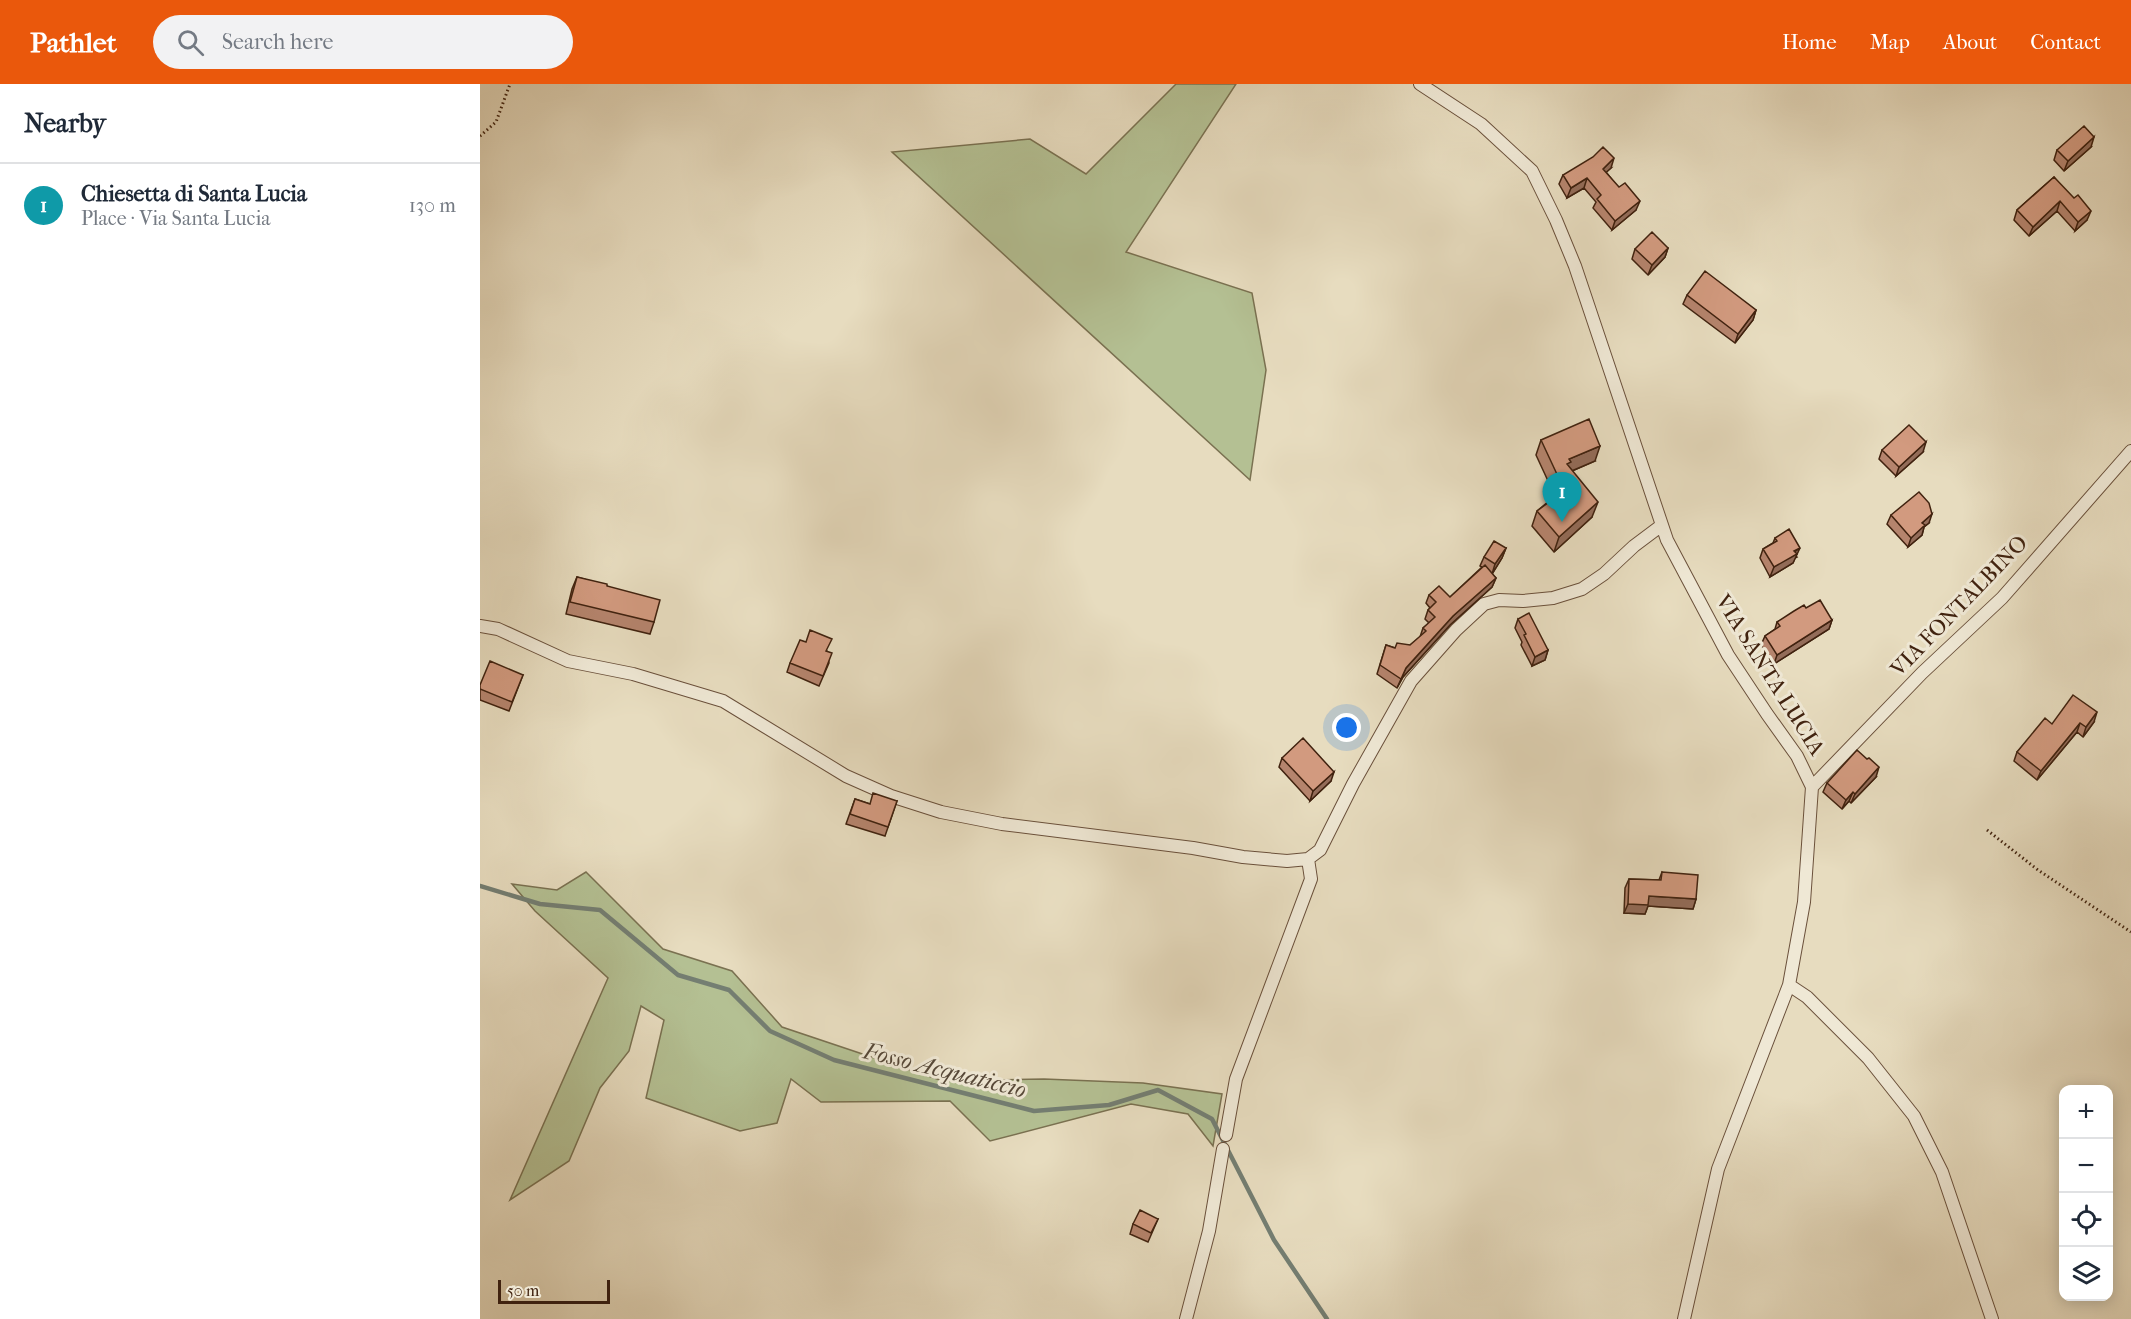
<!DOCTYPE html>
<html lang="en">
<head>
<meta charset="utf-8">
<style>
  :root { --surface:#fff; --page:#f2f2f3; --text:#1f2937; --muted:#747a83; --line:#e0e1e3; --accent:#ea580c }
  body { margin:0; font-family:"IM FELL French Canon",serif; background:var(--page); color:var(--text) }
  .controls { position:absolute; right:18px; bottom:18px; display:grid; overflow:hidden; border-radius:12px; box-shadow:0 3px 15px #0003 }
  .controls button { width:54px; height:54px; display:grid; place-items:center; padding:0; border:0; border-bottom:2px solid var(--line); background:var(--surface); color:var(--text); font:30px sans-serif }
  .scale { position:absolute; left:18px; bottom:15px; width:112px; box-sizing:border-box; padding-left:6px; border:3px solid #40220f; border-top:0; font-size:16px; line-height:21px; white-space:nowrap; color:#40220f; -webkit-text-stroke:4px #efe8d5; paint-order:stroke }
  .you { position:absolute; left:867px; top:644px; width:21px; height:21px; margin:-15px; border:4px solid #fff; border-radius:50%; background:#1a73e8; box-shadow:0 0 0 9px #1a73e833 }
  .badge { display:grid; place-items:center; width:39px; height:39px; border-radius:50%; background:var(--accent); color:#fff; font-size:20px; font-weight:700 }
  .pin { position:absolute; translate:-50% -50px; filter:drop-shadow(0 2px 3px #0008) }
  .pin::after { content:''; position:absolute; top:32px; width:21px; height:18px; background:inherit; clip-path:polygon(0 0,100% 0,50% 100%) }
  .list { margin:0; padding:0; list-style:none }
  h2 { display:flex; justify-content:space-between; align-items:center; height:78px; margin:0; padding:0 24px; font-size:26px }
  h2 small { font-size:20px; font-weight:400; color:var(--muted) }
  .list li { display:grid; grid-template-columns:39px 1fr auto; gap:18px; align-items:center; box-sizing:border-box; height:84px; padding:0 24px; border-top:2px solid var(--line) }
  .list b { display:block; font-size:22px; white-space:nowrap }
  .list p { margin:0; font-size:20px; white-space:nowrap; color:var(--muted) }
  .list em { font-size:20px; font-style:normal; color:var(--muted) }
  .icon { flex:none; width:33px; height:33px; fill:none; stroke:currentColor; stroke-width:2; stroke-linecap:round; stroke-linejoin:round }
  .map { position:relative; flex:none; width:1651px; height:1235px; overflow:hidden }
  header { display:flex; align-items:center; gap:36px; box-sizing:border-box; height:84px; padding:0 30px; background:var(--accent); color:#fff }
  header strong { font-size:28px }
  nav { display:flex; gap:33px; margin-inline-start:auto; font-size:21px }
  .search { width:420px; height:54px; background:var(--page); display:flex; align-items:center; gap:15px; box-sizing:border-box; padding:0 21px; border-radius:33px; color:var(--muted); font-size:22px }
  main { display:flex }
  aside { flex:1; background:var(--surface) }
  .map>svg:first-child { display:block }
</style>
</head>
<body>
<header>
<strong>Pathlet</strong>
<div class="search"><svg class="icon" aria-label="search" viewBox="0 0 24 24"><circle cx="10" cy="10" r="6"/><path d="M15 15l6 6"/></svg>Search here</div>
<nav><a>Home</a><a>Map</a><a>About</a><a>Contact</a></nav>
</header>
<main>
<aside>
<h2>Nearby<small></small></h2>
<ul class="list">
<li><span class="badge" style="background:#0f9aa8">1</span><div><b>Chiesetta di Santa Lucia</b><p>Place · Via Santa Lucia</p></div><em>130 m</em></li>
</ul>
</aside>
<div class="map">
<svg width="1651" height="1235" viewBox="0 0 1651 1235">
  <rect width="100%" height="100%" fill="#e7dcbf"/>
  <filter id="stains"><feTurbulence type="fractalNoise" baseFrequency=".00333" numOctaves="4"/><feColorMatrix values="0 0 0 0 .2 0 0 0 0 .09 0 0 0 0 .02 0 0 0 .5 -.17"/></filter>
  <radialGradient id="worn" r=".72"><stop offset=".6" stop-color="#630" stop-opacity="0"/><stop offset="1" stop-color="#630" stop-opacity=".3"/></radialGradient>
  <path fill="#b4c093" stroke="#7a7151" stroke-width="1.5" d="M696,0H756L646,168L772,209L786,286L770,396L412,68L550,55L606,90Z
    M106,788L183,865L252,887L302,943L463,997L564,995L663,999L742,1010L733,1062L708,1030L651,1020L510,1057L470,1017L341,1018L311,995L297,1039L260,1047L166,1014L184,936L161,922L149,967L120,1004L89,1077L30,1116L128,894L55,827L32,800L77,806Z"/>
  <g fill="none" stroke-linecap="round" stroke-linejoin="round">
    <path stroke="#747e72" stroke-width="4.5" d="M0,802L60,820L120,826L198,891L249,906L290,947L354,976L554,1027L629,1021L678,1006L732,1035L794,1156L847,1235"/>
    <g stroke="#6a503b" stroke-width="14">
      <path id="minor" d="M940,0L1001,40L1052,87L1076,136L1095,182L1187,456L1248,571L1287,630L1317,672L1332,703L1324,818L1309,901L1238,1085L1204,1235
        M0,542L18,545L88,577L153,590L243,617L366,692L411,712L461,728L522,740L713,764L763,773L807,777L828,775L840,766L873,700L931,597L976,546L1004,520L1019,516L1043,517L1073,514L1102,505L1124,490L1154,462L1182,441
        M1332,703L1442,589L1522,514L1651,367
        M1309,901L1327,913L1388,974L1434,1032L1462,1088L1512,1235
        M746,1051L756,995L831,795L828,775
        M706,1235L729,1147L743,1065"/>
    </g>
    <path stroke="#40220f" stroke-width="3" stroke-dasharray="1.5 3" stroke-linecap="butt" d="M0,52L16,38L30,0
      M1507,746L1558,786L1651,848"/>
    <use href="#minor" stroke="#efe8d5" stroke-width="12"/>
  </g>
  <path fill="#b5846d" stroke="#40220f" stroke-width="1.5" d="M1611,63L1584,87L1574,76L1577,66Z
    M1131,84L1126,88L1156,126L1132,146L1113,124L1116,118L1104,104L1087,114L1079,100L1083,91Z
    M1574,93L1607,136L1595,147L1577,127L1549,152L1534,136L1537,126Z
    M1188,164L1185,173L1168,191L1152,175L1155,165Z
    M1207,211L1276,226L1273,236L1255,259L1203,220Z
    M1061,356L1115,377L1092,387L1112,433L1074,468L1052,442L1057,427L1075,412L1056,371Z
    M1402,366L1443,368L1416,392L1399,375Z
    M1411,431L1449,439L1444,443L1442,451L1428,463L1407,440Z
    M1295,454L1317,473L1315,474L1313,479L1290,493L1280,474L1283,465L1293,459Z
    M1026,464L1022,474L1012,490L1016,494L1012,503L970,541L923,593L917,604L897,590L906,561L915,564L930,561L940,553L943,544L949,539L945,535L948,526L950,524L946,519L949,511L970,513L1002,483L1000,482L1004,473Z
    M97,493L127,502L174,538L170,550L86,530L92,505Z
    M1326,524L1352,536L1349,545L1294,580L1281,561L1285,552L1295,545L1297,538Z
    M1038,535L1068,566L1065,576L1052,582L1041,561L1042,558L1035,544Z
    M347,567L349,579L339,602L307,588L310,579Z
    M43,591L29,627L0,616V601Z
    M1614,638L1603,653L1597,648L1557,696L1534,677L1537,668L1572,640Z
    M802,674L851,697L830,717L799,683Z
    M1396,693L1371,719L1369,717L1362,725L1343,708L1347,699Z
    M375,715L390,720L417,717L405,752L366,740Z
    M1182,788L1216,815L1213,825L1168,822L1165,830L1144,829L1145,804L1149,795L1179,796Z
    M678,1135L668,1158L650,1150L653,1140Z"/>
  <path fill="#936c59" stroke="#40220f" stroke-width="1.5" d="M1614,53L1611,63L1584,87L1588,77Z
    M1134,74L1131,84L1120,94L1123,85Z
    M1107,94L1104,104L1087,114L1091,104Z
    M1160,117L1156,126L1132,146L1135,137Z
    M1580,117L1577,127L1549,152L1553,143Z
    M1611,127L1607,136L1595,147L1598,138Z
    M1188,164L1185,173L1168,191L1172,181Z
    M1276,226L1273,236L1255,259L1258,250Z
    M1446,358L1443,368L1416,392L1419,383Z
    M1120,362L1115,377L1087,389L1081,395L1089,375Z
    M1118,418L1112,433L1074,468L1079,453Z
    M1452,430L1449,439L1444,443L1442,451L1428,463L1431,454L1442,439Z
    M1026,464L1022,474L1012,490L1015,480Z
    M1320,464L1313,479L1290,493L1294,483Z
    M1016,494L1012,503L970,541L923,593L917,604L926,584L973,532Z
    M1352,536L1349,545L1294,580L1297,571Z
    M1068,566L1065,576L1052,582L1055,573Z
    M1617,628L1614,638L1603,653L1606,643Z
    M1600,639L1597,648L1557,696L1561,687Z
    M1399,683L1396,693L1371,719L1375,710Z
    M854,688L851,697L830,717L833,707Z
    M1373,708L1369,717L1362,725L1366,716Z
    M1169,812L1216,815L1213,825L1168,822L1165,830L1144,829L1148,820Z"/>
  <path fill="#d29a7f" stroke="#40220f" stroke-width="1.5" d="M1604,42L1614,53L1588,77L1577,66Z
    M1123,63L1134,74L1123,85L1139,103L1145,99L1160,117L1135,137L1117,115L1121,111L1107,94L1091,104L1083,91L1113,73Z
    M1574,93L1594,114L1598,111L1611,127L1598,138L1580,117L1553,143L1537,126Z
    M1172,148L1188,164L1172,181L1155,165Z
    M1225,187L1276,226L1258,250L1207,211Z
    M1109,335L1120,362L1089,375L1091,378L1087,380L1118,418L1079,453L1057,427L1081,409L1078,404L1082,401L1061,356Z
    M1429,341L1446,358L1419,383L1402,366Z
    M1439,408L1449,419L1452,430L1442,439L1445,441L1431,454L1411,431Z
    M1309,445L1320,464L1314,467L1317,470L1294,483L1283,465L1297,457L1295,454Z
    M1014,457L1026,464L1015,480L1004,473Z
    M1005,481L1016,494L973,532L926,584L921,595L900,581L906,561L915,564L917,559L930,561L946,547L943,544L955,533L948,526L956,518L949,511L959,502L970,513Z
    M97,493L127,500V502L180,516L174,538L90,518Z
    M1340,516L1352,536L1297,571L1285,552L1300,542L1297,538L1314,527L1324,521L1326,524Z
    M1049,529L1068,566L1055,573L1044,551L1046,550L1038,535Z
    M330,546L352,555L346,567L352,569L343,592L310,579L320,556L326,558Z
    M10,577L43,591L32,618L0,605V601Z
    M1593,611L1617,628L1606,643L1600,639L1561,687L1537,668L1565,634L1572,640Z
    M823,654L854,688L833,707L802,674Z
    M1377,666L1387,675L1389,674L1399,683L1375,710L1373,708L1366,716L1347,699Z
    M393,709L417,717L408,743L370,730L375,715L390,720Z
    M1182,788L1218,791L1216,815L1169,812L1168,821L1148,820L1149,795L1181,796Z
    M660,1126L678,1135L671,1149L653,1140Z"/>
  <g text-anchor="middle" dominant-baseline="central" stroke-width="6" stroke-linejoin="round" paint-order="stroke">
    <g font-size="22" fill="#40220f" stroke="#efe8d5">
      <text transform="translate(1479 522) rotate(-46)">VIA FONTALBINO</text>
      <text transform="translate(1290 591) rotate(58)">VIA SANTA LUCIA</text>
    </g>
    <g font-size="24" font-style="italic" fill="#564838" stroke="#efe8d5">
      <text transform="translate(465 986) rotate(14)">Fosso Acquaticcio</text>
    </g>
  </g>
  <rect width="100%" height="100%" filter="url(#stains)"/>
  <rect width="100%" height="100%" fill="url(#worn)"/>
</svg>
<div class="controls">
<button>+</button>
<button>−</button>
<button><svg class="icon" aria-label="locate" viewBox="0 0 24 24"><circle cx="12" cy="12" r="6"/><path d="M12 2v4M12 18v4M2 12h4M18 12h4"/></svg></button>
<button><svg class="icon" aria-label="layers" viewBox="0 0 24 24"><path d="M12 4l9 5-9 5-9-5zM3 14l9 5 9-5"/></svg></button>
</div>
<div class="scale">50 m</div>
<div class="you"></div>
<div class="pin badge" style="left:1082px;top:438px;background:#0f9aa8">1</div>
</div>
</main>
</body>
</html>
